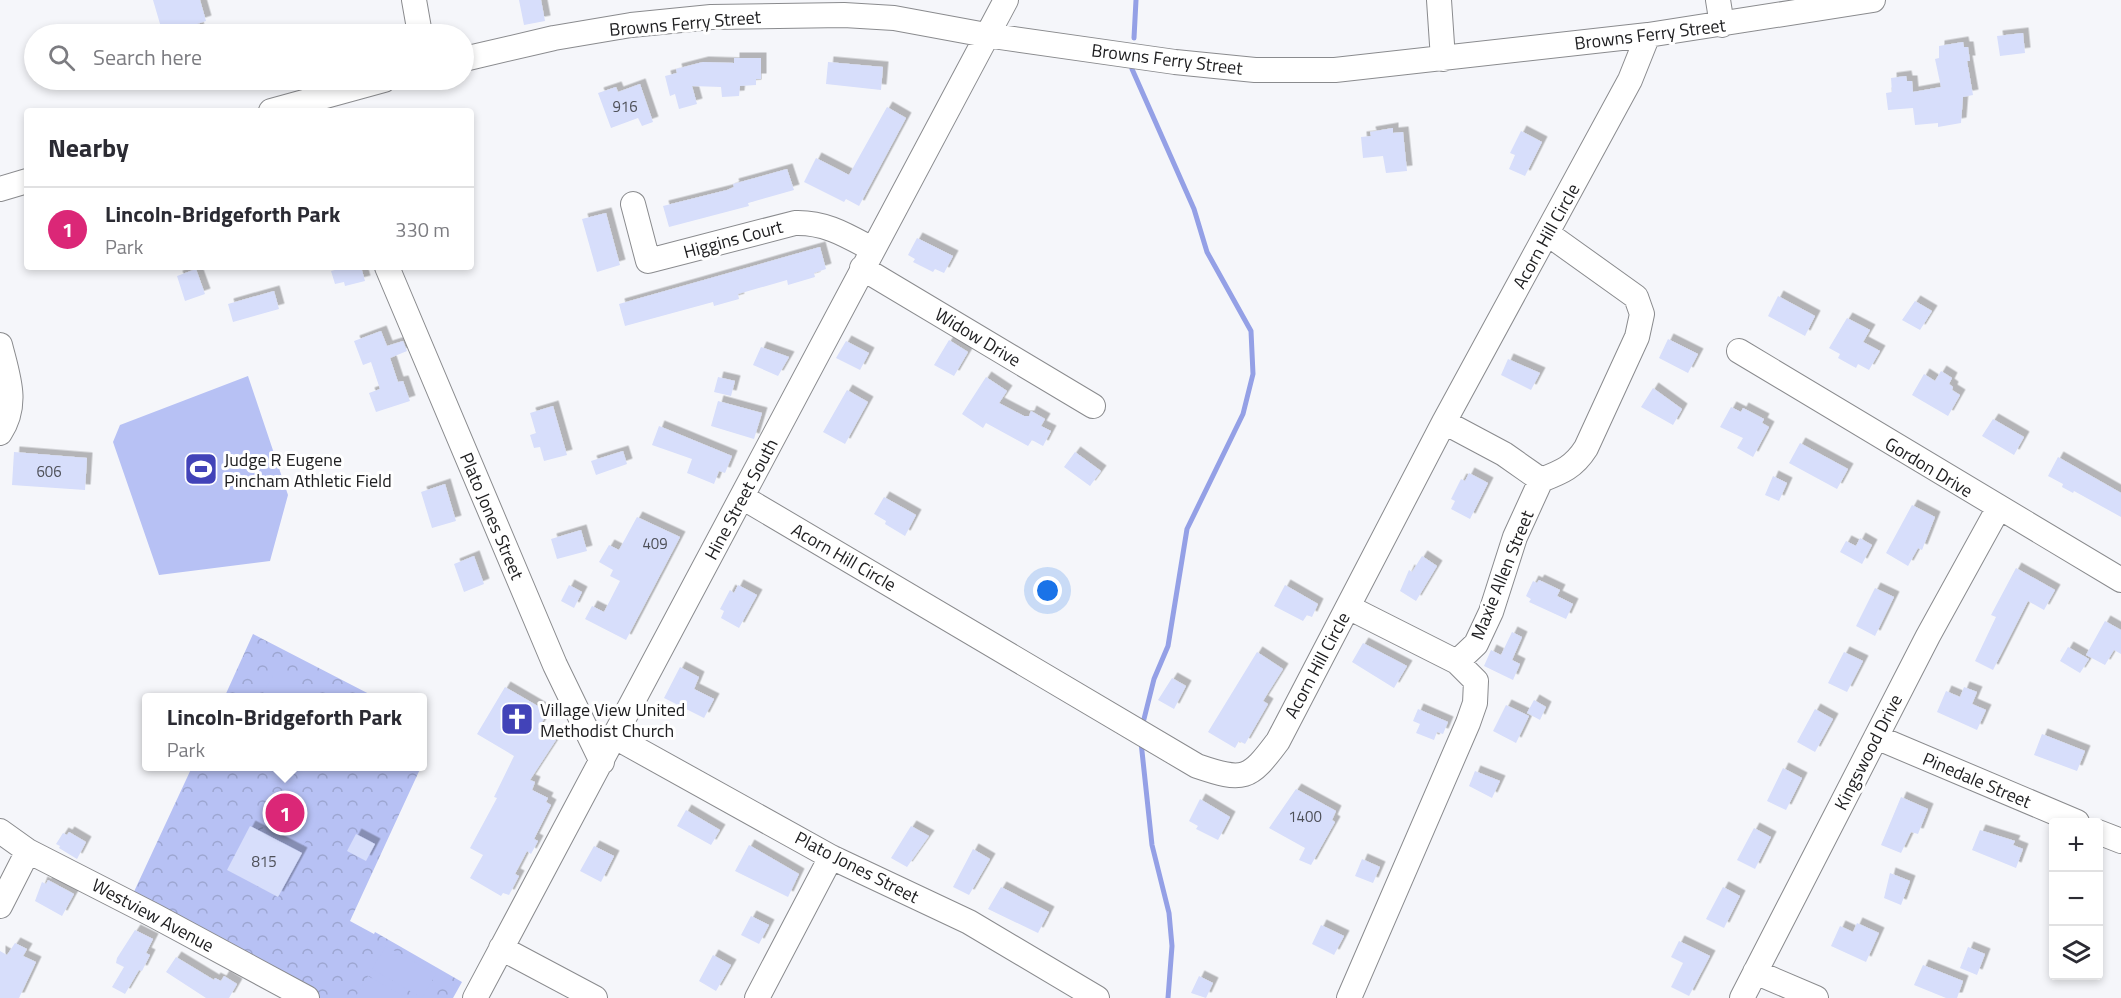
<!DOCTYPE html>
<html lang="en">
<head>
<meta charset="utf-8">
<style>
  :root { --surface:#fff; --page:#f2f2f3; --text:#2b2b33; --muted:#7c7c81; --line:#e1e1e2; --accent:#db2777 }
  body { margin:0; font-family:"Titillium Web",sans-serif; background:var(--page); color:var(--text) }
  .controls { position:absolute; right:18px; bottom:18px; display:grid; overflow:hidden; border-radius:6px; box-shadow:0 3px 9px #0003 }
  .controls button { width:54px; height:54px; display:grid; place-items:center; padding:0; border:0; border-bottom:2px solid var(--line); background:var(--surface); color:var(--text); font:30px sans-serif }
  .you { position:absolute; left:1048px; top:591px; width:21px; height:21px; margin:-15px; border:4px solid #fff; border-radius:50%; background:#1a73e8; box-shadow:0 0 0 9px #1a73e833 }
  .badge { display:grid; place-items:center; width:39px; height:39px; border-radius:50%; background:var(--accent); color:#fff; font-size:20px; font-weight:700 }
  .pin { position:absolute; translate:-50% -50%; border:3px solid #fff; box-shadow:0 2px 6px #0006 }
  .popup { position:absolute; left:142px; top:693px; width:285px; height:78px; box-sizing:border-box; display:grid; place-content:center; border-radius:6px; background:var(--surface); filter:drop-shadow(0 2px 4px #0005); font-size:20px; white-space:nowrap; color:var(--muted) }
  .popup b { font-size:22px; color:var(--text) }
  .popup::after { content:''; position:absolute; left:50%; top:100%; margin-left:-12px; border:12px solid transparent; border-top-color:var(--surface) }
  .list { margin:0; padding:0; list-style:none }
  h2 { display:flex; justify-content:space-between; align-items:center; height:78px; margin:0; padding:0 24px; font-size:26px }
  h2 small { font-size:20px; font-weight:400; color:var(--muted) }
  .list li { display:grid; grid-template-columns:39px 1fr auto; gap:18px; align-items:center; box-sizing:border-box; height:84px; padding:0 24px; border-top:2px solid var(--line) }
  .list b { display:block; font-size:22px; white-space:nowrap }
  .list p { margin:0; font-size:20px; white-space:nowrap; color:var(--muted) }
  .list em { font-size:20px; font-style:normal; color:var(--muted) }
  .icon { flex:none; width:33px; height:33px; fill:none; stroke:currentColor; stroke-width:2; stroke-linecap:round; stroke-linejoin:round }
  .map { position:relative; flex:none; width:2121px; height:998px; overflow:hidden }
  .search { position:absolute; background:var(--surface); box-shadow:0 3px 9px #0003; left:24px; top:24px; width:450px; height:66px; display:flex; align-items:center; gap:15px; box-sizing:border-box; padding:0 21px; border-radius:33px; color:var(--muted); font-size:22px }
  .panel { position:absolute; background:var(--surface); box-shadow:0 3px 9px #0003; left:24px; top:108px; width:450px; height:162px; border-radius:6px }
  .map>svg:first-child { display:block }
</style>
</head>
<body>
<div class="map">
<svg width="2121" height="998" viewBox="0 0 2121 998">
  <defs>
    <pattern id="park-crowns" width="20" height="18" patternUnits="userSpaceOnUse" patternTransform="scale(1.5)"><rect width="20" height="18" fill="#b7c1f4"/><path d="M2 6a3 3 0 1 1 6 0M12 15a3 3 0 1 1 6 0" fill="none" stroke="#9da6d1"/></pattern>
    <filter id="shadow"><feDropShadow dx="5.5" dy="-5.5" stdDeviation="0" flood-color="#0004"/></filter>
  </defs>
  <rect width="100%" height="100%" fill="#f5f6fa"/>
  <path fill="url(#park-crowns)" d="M253,634L375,697L224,698Z
    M192,767H421L350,921L374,934L375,932L462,982L453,998H319L132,896Z"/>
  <path fill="#b7c1f4" d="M248,376L288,495L270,561L159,575L113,442L120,425Z
    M275,672L325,697H261Z
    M282,790L321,810L301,851L262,830Z
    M386,946L436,974L422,998L372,969Z
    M368,976L406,998H355Z"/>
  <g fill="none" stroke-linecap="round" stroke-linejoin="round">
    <path stroke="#94a0e6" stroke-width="5" d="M1134,38L1136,0
      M1132,69L1194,209L1207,252L1251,331L1253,374L1243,414L1187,529L1168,646L1154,679L1142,727
      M1141,742L1152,845L1169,913L1172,946L1168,998"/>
  </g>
  <path fill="#d7defb" filter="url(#shadow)" d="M153,0H200L206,21L197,24L200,34H163Z
    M519,0H541L545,21L524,25Z
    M2023,33L2025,53L2000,56L1997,36Z
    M1963,42L1964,47H1968L1970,61H1967L1973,95L1963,97L1961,123L1938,127V123L1915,125L1913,108L1888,110L1886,93L1892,92L1891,78L1906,76L1907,81H1912L1913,92L1941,87L1935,59L1939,58V46Z
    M734,58H761V79H756V85L740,86L739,96L722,97L721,87L692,86L697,104L679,109L675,94L670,96L665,76L677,73L676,69L703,62L734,63Z
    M828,62L883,67L881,90L826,84Z
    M640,84L653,122L642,126L638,118L611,128L598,93L616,87L618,92Z
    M887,107L906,118L859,206L846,199L844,202L804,182L816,158L849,175Z
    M1393,128V133L1403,132L1407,171L1386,173L1383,156L1363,158L1361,137L1371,136L1370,132Z
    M1521,131L1542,142L1525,176L1509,169L1515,155L1510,153Z
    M787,169L794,190L748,203L749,206L669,227L663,206L727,190L734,187L733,184Z
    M606,213L620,265L597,272L582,219Z
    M917,238L953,256L944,273L935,269L933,272L913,262L915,259L908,255Z
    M820,247L826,269L814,273L815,277L788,285L787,280L738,294L739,299L714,306L713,302L625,326L619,304Z
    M346,267H361L365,281L345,286L344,282L335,284L331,271Z
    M196,269L205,294L185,301L177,276Z
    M274,291L279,309L233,322L228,304Z
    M1778,296L1815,316L1805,336L1768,316Z
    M1915,301L1932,311L1920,330L1902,320Z
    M1847,318L1870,330L1863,342L1880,351L1869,370L1858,364L1856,368L1838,358L1840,354L1829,348Z
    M381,331L387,346L403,341L407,351L390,358L398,382L403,381L410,401L376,412L369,393L380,389L371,362L363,365L354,341Z
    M1668,339L1698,354L1688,373L1659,358Z
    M949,340L968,352L954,376L934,365Z
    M846,341L869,353L860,370L836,358Z
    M761,347L789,357L778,376L753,365Z
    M1508,359L1540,373L1531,390L1501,375Z
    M1941,371L1952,378L1949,384L1953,387L1952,390L1960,395L1948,416L1912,395L1924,374L1935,381Z
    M718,377L735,381L731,396L714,392Z
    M986,377L1007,391L999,403L1024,416H1029L1031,411L1045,419L1041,426L1051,431L1043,446L1032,440L1028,446L986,423L983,428L962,414Z
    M1653,388L1682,409L1673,425L1641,407Z
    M847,390L868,402L845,444L823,432Z
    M718,401L762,413L754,439L711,426Z
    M553,406L567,455L544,461L540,447L534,448L530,435L536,433L530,413Z
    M1731,407L1741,412L1743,408L1764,419L1762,423L1769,427L1753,457L1737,448L1743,438L1720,427Z
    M1993,419L2024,437L2014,455L1982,436Z
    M659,426L732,456L725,473L719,471L714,484L687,473L692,459L652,445Z
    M1800,443L1848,469L1837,489L1789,463Z
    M623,451L627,464L596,475L591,461Z
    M14,452L87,458L85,490L12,485Z
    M1075,452L1101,471L1090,486L1064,467Z
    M2058,457L2121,493V517L2074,491L2073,493L2062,487L2063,484L2048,476Z
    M1469,473L1488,483L1470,519L1451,509L1455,501L1451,499L1461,479L1465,481Z
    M1773,476L1787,483L1779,501L1765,495Z
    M445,484L456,521L432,528L421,492Z
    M884,497L916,515L905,536L885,524L886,521L874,514Z
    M1912,505L1935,517L1922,550L1918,548L1908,566L1886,553Z
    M637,517L680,537L626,640L585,619L592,606L604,612L620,581L610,576L613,570L599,562L609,545L619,550Z
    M581,530L587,551L557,559L551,539Z
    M1860,538L1872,545L1862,564L1840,552L1846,541L1856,546Z
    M474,556L484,584L464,592L454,564Z
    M1422,556L1437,566L1416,601L1400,591L1409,570L1412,572Z
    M2016,568L2055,590L2044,610L2028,601L1993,670L1975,661L1996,617L1991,615Z
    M1539,580L1560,590L1557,596L1573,604L1566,619L1529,602L1531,599L1526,596L1533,581L1537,583Z
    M569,585L582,592L574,608L561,601Z
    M738,585L757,595L739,628L721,618L724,611L720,609L730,590L734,593Z
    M1285,585L1318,604L1312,617L1307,615L1303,621L1274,606Z
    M1875,588L1894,597L1875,636L1856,626Z
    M2105,621L2121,630V654L2114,650L2105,665L2086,655Z
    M1512,632L1522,637L1512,660L1520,664L1513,680L1484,666L1491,650L1501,655Z
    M1363,643L1407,666L1394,688L1352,662Z
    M2068,647L2089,659L2080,673L2060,661Z
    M1257,652L1283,669L1263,701L1268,704L1245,744L1239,741L1235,748L1208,732Z
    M1844,652L1863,661L1847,692L1828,683Z
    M680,667L699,677L694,689L714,699L704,718L664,698Z
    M1172,678L1186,686L1174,709L1158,700Z
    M505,687L548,712L538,729L556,740L530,780L535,782L532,790L548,798L546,802L551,805L534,839L538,841L531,854L527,851L515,874L519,876L509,895L503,893L501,896L470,878L483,855L470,848L497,798L494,797L514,756L477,734Z
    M1964,687L1977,692L1972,704L1986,710L1977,730L1937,712L1946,691L1960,697Z
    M1534,700L1546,707L1540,720L1527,713Z
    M1506,705L1529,716L1516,743L1493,731Z
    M1418,709L1448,722L1443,734L1437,732L1434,740L1416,733L1420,724L1413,721Z
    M1815,709L1833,719L1815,752L1797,742Z
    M2042,734L2085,751L2077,771L2034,755Z
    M1783,768L1802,778L1786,810L1767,801Z
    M1475,771L1500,781L1492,798L1469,786Z
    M1296,789L1336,811L1332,820L1335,822L1311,865L1299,860L1305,848L1269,828Z
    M1901,797L1928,809L1918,834L1911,832L1901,853L1881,845Z
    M1200,799L1230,817L1218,840L1196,829L1198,826L1189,821Z
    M686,810L720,830L711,845L677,826Z
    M250,826L302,853L278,897L227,870Z
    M911,826L929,836L907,867L891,858Z
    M1754,828L1771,837L1755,869L1737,860Z
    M1980,830L2015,841L2013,845L2023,849L2016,868L1972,850Z
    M69,832L86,842L77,859L59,848L60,846L56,844L63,833L67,835Z
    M356,834L375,844L366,861L347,851Z
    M749,845L799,874L788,897L735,871Z
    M594,846L614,856L601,882L580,871Z
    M973,849L990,859L969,895L953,887Z
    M1362,859L1380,867L1373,883L1355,876Z
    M1890,873L1910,881L1901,905L1884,898Z
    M48,880L74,894L62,916L35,901L42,882L46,884Z
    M1001,887L1049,912L1038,933L988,909Z
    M1723,887L1740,896L1724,928L1706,919Z
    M751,916L769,925L759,944L741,935Z
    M1857,923L1879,933L1866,962L1831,946L1840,926L1853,932Z
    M1321,925L1344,936L1334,955L1312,944Z
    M135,930L153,939L146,953L150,955L142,971L139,970L125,994L112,987L124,967L116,963L117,958Z
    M1679,941L1710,956L1689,996L1671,987L1683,963L1671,957Z
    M15,943L27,949L23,956L36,962L19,998H0V951L7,955Z
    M1968,947L1985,954L1977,975L1960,968Z
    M713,955L731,965L716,991L699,981Z
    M176,957L214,980L215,978L221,981L224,976L237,984L229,998H206L166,972Z
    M1923,965L1963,981L1957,998H1946L1914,985Z
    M1199,976L1213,983L1206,998L1191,993Z"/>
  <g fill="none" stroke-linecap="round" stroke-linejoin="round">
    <g stroke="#8a8b8e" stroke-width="26">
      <path id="minor" d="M414,0L420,34
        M1439,0L1443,59
        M1718,0L1722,25
        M464,59L554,38L631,25L711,17L844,15L894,18L986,35L1175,62L1255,70H1335L1648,35L1873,0
        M271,111L384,80
        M0,189L27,181
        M633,204L648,261L795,223C825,222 846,235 872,249
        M387,267L555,665L602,762
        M862,268L1093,406
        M0,345C8,377 19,404 0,433
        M1739,351L2121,580
        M1444,422L1504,454L1541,480
        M742,497L1197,766C1244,782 1249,780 1278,741L1444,422L1630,80L1648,35
        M1348,607L1457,662L1476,681L1475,703L1468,723L1349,998
        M1457,662L1476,644L1491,612L1515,537L1541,480C1562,472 1574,467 1586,448L1637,337L1642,314L1636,297L1548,234
        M615,737L831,857L969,922L1097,998
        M1876,737L2077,822
        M0,831L28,851L155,916L307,998
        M2098,832L2121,841
        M0,906L28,851
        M501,948L595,998
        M1755,972L1816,998
        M475,998L1006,0
        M757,998L831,857
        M1742,998L1928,636L1998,509"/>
    </g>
    <use href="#minor" stroke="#fff" stroke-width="24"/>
  </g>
  <defs>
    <g id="stadium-square" transform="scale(1.725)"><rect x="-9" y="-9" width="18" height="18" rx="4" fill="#4243b8" stroke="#fff"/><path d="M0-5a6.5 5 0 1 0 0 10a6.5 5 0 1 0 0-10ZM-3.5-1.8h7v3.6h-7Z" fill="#fff"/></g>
    <g id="church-square" transform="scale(1.725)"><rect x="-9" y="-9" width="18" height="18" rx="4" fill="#4243b8" stroke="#fff"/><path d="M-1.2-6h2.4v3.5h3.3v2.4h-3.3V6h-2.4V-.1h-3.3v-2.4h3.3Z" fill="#fff"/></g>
  </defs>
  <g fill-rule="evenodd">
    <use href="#stadium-square" x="201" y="469"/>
    <use href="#church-square" x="517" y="719"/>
  </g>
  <g text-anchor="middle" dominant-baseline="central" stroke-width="6" stroke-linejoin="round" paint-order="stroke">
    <g font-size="15" fill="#4e5058">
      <text x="625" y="106">916</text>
      <text x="49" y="471">606</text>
      <text x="655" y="543">409</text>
      <text x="1305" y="816">1400</text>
      <text x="264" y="861">815</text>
    </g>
    <g font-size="18" fill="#202022" stroke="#fff">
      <text transform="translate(685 23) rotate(-5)">Browns Ferry Street</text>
      <text transform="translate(1650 34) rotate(-7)">Browns Ferry Street</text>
      <text transform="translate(1167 59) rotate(7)">Browns Ferry Street</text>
      <text transform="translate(1546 236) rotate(-61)">Acorn Hill Circle</text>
      <text transform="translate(733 239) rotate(-15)">Higgins Court</text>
      <text transform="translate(978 337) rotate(31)">Widow Drive</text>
      <text transform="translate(1929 467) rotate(31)">Gordon Drive</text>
      <text transform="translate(741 499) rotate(-62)">Hine Street South</text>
      <text transform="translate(492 516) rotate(67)">Plato Jones Street</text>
      <text transform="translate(844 557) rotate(30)">Acorn Hill Circle</text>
      <text transform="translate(1502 575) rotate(-68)">Maxie Allen Street</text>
      <text transform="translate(1317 665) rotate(-62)">Acorn Hill Circle</text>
      <text transform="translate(1868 752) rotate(-63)">Kingswood Drive</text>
      <text transform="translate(1977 780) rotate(23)">Pinedale Street</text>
      <text transform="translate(857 867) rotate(27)">Plato Jones Street</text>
      <text transform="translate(153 915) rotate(28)">Westview Avenue</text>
    </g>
    <g font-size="18" fill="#202022" stroke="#fff" text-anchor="start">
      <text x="224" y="459">Judge R Eugene<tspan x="224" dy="21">Pincham Athletic Field</tspan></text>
      <text x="540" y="709">Village View United<tspan x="540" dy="21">Methodist Church</tspan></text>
    </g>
  </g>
</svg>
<div class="controls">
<button>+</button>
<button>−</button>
<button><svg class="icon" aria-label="layers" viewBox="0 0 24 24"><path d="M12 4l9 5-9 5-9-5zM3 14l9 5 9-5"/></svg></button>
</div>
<div class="you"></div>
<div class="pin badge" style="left:285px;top:813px">1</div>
<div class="popup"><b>Lincoln-Bridgeforth Park</b>Park</div>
<div class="search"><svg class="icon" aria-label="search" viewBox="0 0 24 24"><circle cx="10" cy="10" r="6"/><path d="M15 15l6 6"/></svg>Search here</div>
<section class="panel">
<h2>Nearby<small></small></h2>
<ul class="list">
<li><span class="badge">1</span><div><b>Lincoln-Bridgeforth Park</b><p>Park</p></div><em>330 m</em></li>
</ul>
</section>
</div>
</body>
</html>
